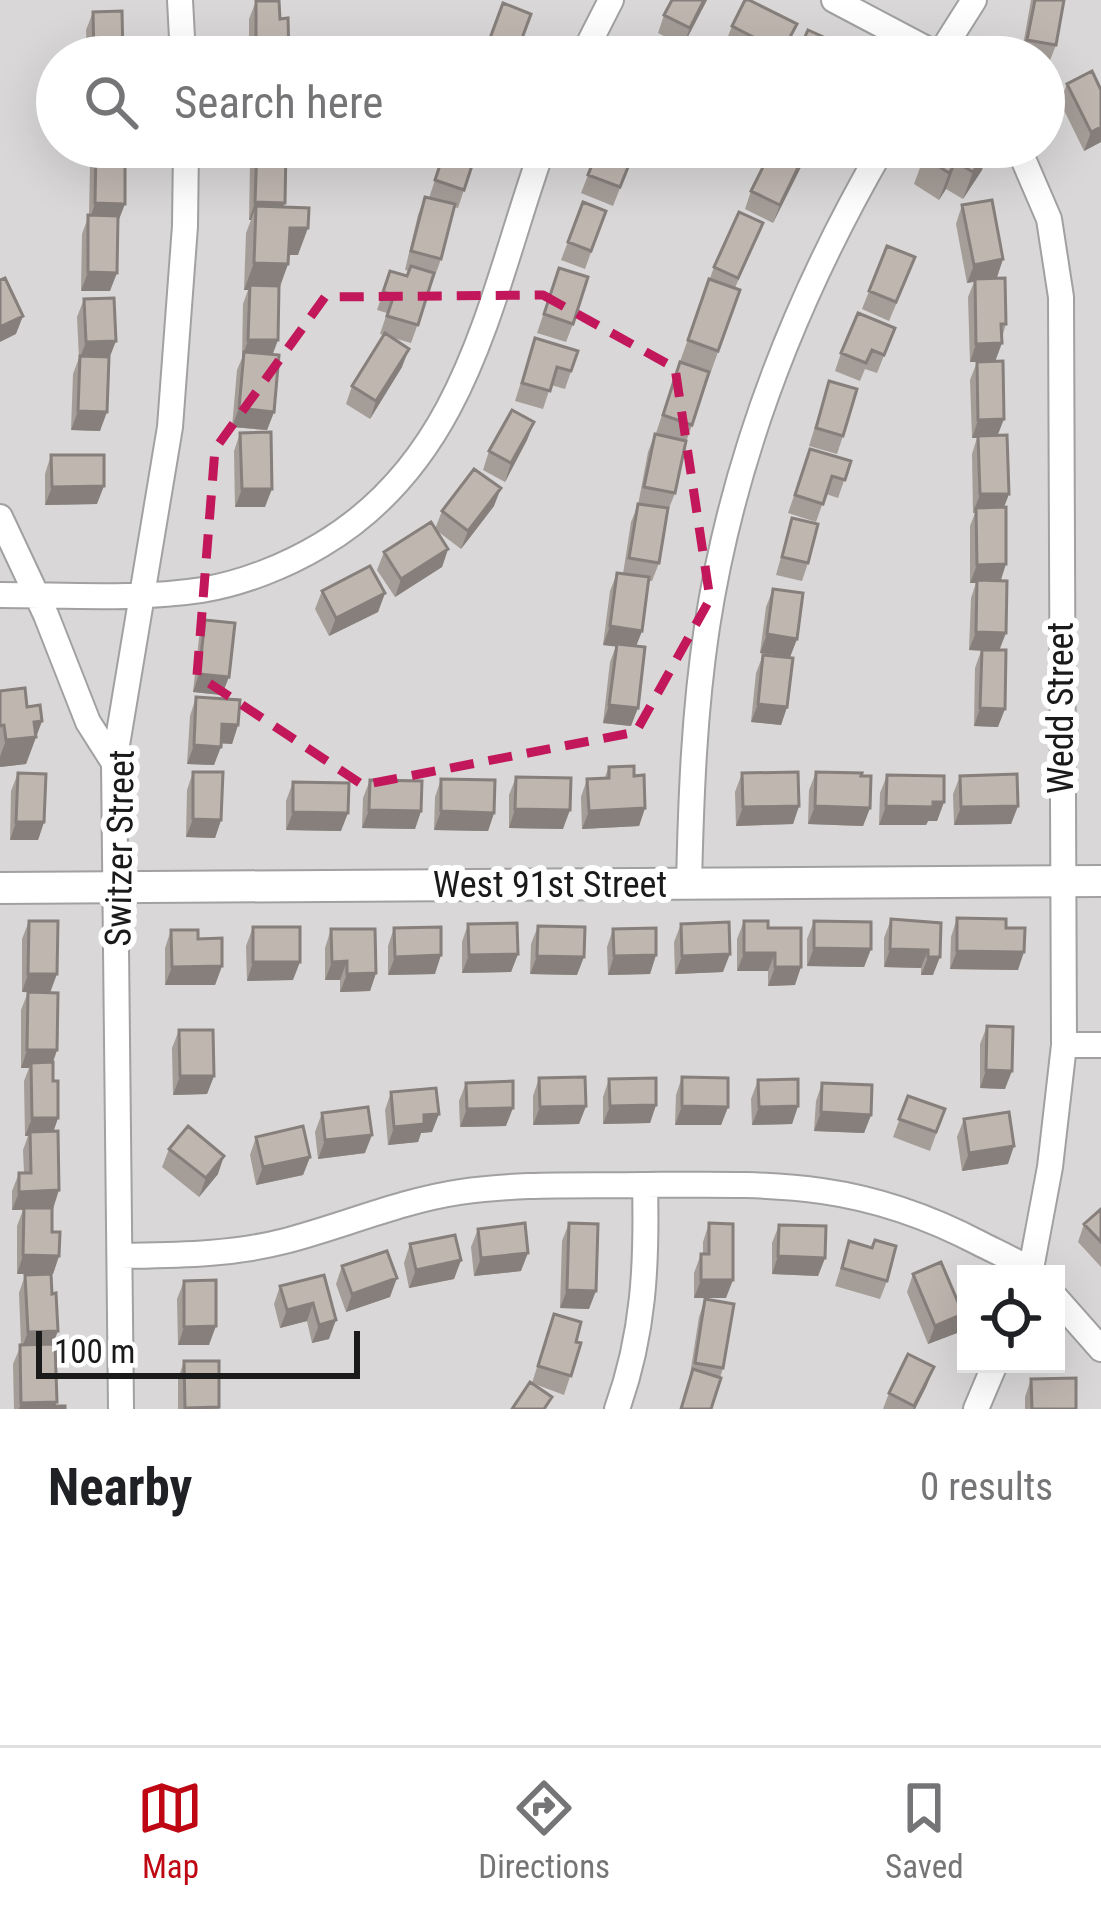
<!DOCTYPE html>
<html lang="en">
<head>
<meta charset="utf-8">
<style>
  :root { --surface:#fff; --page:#f2f2f2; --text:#202124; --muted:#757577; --line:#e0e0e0; --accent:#be0713 }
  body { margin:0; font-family:"Roboto Condensed",sans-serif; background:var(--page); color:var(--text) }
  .controls { position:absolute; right:36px; bottom:36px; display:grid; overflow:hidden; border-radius:0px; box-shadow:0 12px 48px #0002 }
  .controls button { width:108px; height:108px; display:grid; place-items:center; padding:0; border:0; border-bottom:3px solid var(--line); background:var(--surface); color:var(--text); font:60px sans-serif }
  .scale { position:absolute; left:36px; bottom:30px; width:324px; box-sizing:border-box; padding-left:12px; border:6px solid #1a1a1a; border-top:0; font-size:33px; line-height:42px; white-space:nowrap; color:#1a1a1a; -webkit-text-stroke:9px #fff; paint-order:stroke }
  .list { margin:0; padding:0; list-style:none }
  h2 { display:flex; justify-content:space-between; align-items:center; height:156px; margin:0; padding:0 48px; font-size:51px }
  h2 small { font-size:39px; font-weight:400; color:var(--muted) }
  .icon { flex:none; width:66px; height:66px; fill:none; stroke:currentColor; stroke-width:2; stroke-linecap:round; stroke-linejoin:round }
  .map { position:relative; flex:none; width:1101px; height:1409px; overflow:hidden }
  .search { position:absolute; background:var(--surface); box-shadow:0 12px 48px #0002; left:36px; right:36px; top:36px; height:132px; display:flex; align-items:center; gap:30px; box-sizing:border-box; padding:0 42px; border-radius:66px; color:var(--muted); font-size:45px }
  .sheet { height:336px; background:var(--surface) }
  nav { display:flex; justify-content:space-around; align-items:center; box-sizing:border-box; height:168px; border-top:3px solid var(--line); background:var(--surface); font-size:33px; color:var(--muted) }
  nav a { display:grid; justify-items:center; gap:6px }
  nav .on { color:var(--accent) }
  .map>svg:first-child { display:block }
</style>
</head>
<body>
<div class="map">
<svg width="1101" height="1409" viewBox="0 0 1101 1409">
  <rect width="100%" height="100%" fill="#ece7e0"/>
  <path fill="#d9d7d7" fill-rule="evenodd" d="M0,0H1101V865L0,872ZM57,57H1044V147H57Z
    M1101,890V1409H0V899ZM966,1274H1056V1364H966Z"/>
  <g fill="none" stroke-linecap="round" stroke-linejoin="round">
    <g stroke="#a1a1a1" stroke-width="28">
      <path id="minor" d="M180,0L183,57
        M834,0L942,57
        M582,57L611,0
        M938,57L974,0
        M1018,147L1049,219L1061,297L1064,1045L1050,1167L1030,1274
        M0,517L46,615L88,722L114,763
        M0,595C66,595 136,600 202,590C243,583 286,566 321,545C468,458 490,295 543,147
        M689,884C691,798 694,713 707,627C733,458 797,295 883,147
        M1064,1045H1101
        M121,1256C176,1255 231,1255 285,1241C343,1226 400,1201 460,1192C521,1183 581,1186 642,1185C774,1184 859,1180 979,1243C998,1253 1019,1261 1035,1274
        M1056,1298L1101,1349
        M121,1409L114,763L170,427L185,226L186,147
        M617,1409C644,1334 647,1264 645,1185
        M976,1409L995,1364"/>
    </g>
    <g stroke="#a1a1a1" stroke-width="34">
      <path id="tertiary" d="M0,888L1101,881"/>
    </g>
    <use href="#minor" stroke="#fff" stroke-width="24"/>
    <use href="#tertiary" stroke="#fff" stroke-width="30"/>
  </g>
  <path fill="#a59d97" d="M707,0L683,46L658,33L664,15Z
    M1031,0H1064L1056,45L1049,63L1044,62V57H1021Z
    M256,1L280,19L289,57H249V19Z
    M93,12L123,57H87L86,30Z
    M732,26L790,43L783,57H750L725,44Z
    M486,49L515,57H483Z
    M1067,84L1101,90V142L1084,151L1060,102Z
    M85,147H125L110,291H81L82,234L89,215L90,165L94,152H85Z
    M251,147H286L283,207L298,255H289L288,264L279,290L272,355L274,412L267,430L232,427L237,370L242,358L243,304L248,290H244L246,233L251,220H249L250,164L255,151H251Z
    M446,147H478L458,208L454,207L441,259L411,343L390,337L402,367L370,419L346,404L352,386L384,335L380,334L387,313L377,310L390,271L407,276L409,271L405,270L418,215L425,197L429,198Z
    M599,147H636L613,206L581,193Z
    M930,147L982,170L963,199L946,189L939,200L914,184L924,157Z
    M801,167L773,223L745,209L751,191Z
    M583,202L606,211L585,269L561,260Z
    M962,205L1003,259L997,277L989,279L1006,324L995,361L998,435L1009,494L1004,507L1000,580L998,727L974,726L975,668L981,651L969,650L971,598L976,583H970V526L975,513H973L972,454L977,438H972L970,380L977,362H970L968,297L974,282L967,283L956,224Z
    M763,223L735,288L740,290L686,442L675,493L668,511L659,563L652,581H648L642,631L636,646L631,726L603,723L610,662L616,646L603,645L610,591L617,573L623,574L631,522L638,505L648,452L655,434L665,436L656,433L678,367L714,267Z
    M887,246L908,276L889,321L862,309Z
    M559,268L573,324L566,342L537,333Z
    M84,299L109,359L100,431L71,430L73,374L79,358L77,317Z
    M895,328L877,373L865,369L860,381L835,371L841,353Z
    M535,338L578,351L565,389L551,385L543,409L515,401Z
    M829,381L843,436L837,454L809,446Z
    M534,422L527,440L505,482L483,470L489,451Z
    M240,433L265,507H235L234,451Z
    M810,449L851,461L838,498L826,494L816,522L788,513Z
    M51,455L97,504L45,505V474Z
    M494,506L461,549L436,530L448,549L442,567L395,597L377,570L384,552L435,529L442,511Z
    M792,518L808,563L802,581L776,575Z
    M773,589L797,639L790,657L760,653L766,607Z
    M322,591L385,593L378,612L329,636L315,609Z
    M205,620L222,695L193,692L199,638Z
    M763,655L787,707L781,725L751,722L756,673Z
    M0,691L27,707L42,721L26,764L0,767Z
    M196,697L238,725L232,744L221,743L214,765L187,764L190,716Z
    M609,767L634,776L645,808L639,826L582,829L581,797L587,779H604Z
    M193,772L221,820L215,838L186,837L187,790Z
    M816,772L870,808L863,826L808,824L809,790Z
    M18,773L44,822L38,840H10L11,791Z
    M742,773L799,806L793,824L736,826L735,792Z
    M887,775L944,802L937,821H928L926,825H879L880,793Z
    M960,776L1018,806L1011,824L954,825L953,794Z
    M516,777L563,829L509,828V795Z
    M441,779L494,813L488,831L434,830L435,797Z
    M370,780L421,811L415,829L362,828L363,798Z
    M293,782L341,831L286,830V801Z
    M957,918L1018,970L950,969L951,937Z
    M891,919L941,923L933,975H921V968L884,967V938Z
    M29,921L50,992L57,1050L53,1063V1081L58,1118L53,1131L52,1232L59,1256L53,1274H17V1226L23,1210H12V1191L19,1173H24L23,1150L28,1136H25L24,1081L29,1068H21V1010L28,992H22V939Z
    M744,921L768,928L795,985L768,986V971H737V939Z
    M814,921L871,949L864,967L807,966V939Z
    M468,924L518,954L511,972L462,973V942Z
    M681,924L723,972L675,974L674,942Z
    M538,926L577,975L530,974L531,944Z
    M253,927L293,980L247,981L246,946Z
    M394,928L435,974L388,975V946Z
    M331,929L376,973L370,991L340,992V980H325V948Z
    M613,929L656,955L650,974L608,975L607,947Z
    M171,930L198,939L222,966L215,985H165V948Z
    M987,1026L1005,1089L980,1088V1044Z
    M179,1030L214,1076L207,1094L173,1095L172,1048Z
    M682,1077L728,1107L721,1125H675L676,1095Z
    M539,1078L586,1106L579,1124L533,1125V1096Z
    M609,1079L656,1105L650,1123L603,1124V1097Z
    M758,1080L798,1106L792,1124L752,1125L751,1099Z
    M466,1083L506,1126L460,1127L459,1101Z
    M822,1083L871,1115L864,1133L814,1131L816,1101Z
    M391,1092L432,1132L421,1133L418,1142L388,1145L385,1110Z
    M908,1096L945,1109L930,1151L893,1137Z
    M322,1113L365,1153L318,1159L315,1132Z
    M964,1119L1008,1164L962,1171L957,1137Z
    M256,1137L310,1157L303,1175L256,1185L250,1155Z
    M169,1149L218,1174L199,1197L162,1167Z
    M1101,1209V1267L1078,1242L1084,1224Z
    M569,1223L589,1309L560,1308L562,1241Z
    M709,1223L726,1298H694V1273L701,1254H703V1242Z
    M779,1225L825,1258L818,1276L772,1274V1243Z
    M478,1229L521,1271L474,1276L471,1247Z
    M849,1241L872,1247L887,1281L880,1299L835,1286Z
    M410,1244L461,1260L454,1279L409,1288L404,1263Z
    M342,1266L390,1297L346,1312L336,1284Z
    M913,1274L957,1333L928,1344L907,1292Z
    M25,1275L53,1344L57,1402L55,1406L65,1409H14L13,1364L21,1345L19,1293Z
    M324,1275L329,1339L312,1343L307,1321L280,1328L274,1304L280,1286Z
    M184,1281L209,1345H178L177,1299Z
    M705,1299L723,1368L720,1378L689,1381L699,1317Z
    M554,1314L576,1342L581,1343L564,1395L532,1383Z
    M184,1361L219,1409H178V1379Z
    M1031,1379L1076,1409H1025V1397Z
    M927,1385L915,1409H883L889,1393Z"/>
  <path fill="#867f7b" d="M704,0H707L683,46L690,28Z
    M1101,127V142L1084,151L1091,132Z
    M990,147L982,170L963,199L973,172Z
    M807,149L801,167L773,223L780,205Z
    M956,162L946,189L939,200L949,173Z
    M255,202L285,203L278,221L256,206L251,220H249Z
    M95,203L125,204L118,222H89Z
    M290,228H308L298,255H280Z
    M1003,259L997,277L967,283L974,265Z
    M254,263L288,264L278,291L250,285L248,290H244Z
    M88,272L117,273L110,291H81Z
    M23,316L16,334L0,342V327Z
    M248,340H278L271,359L244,352L242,358Z
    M116,341L109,359L79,360L86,342Z
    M1002,343L995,362H970L976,344Z
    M409,349L402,367L370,419L376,401Z
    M239,408L274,412L267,430L232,427Z
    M78,411L107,412L100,431L71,430Z
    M1004,419L997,437L972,438L978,420Z
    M534,422L527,440L505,482L511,463Z
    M104,486L97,504L45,505L52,487Z
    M501,488L494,506L461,549L468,531Z
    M242,489H272L265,507H235Z
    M980,494H1009L1002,512L976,508L973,513Z
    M448,549L442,567L395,597L401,579Z
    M1006,564L1000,583H970L977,565Z
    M385,593L378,612L329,636L336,618Z
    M610,626L642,631L635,649L603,645Z
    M976,632L1006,633L999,651L969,650Z
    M767,634L797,639L790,657L760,653Z
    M199,674L229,677L222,695L193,692Z
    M758,704L787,707L781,725L751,722Z
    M609,705L638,708L631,726L603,723Z
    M980,708L1005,709L998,727L974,726Z
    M42,721L26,764L0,767V757L6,740L34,722Z
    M222,724L238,725L232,744L215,743Z
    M194,745L221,747L214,765L187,764Z
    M933,802H944L937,821H928L926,825H879L886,806Z
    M799,806L793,824L736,826L743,807Z
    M815,806L870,808L863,826L808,824Z
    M1018,806L1011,824L954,825L961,807Z
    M645,808L639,826L582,829L589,811Z
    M515,809L570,810L563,829L509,828Z
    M369,810L421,811L415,829L362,828Z
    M441,811L494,813L488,831L434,830Z
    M293,812L348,813L341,831L286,830Z
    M193,819L221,820L215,838L186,837Z
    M16,822H44L38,840H10Z
    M814,948L871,949L864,967L807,966Z
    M890,949L928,950L921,968L884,967Z
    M957,951L1024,952L1018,970L950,969Z
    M744,953H775L768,971H737Z
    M518,954L511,972L462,973L469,955Z
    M730,954L723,972L675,974L682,956Z
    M441,955L435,974L388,975L395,957Z
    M656,955L650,974L608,975L614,956Z
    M537,956L584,957L577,975L530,974Z
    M928,957H940L933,975H921Z
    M347,961L340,980H325L332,962Z
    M253,962H300L293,980L247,981Z
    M222,966L215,985H165L172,967Z
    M775,967H801L795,985L768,986Z
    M376,973L370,991L340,992L347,974Z
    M28,974H57L50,993L22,992Z
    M27,1050H57L50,1069L31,1063L29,1068H21Z
    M986,1070L1012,1071L1005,1089L980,1088Z
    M180,1076H214L207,1094L173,1095Z
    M656,1105L650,1123L603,1124L610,1106Z
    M586,1106L579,1124L533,1125L540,1107Z
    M682,1106L728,1107L721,1125H675Z
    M798,1106L792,1124L752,1125L759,1107Z
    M513,1108L506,1126L460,1127L467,1109Z
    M821,1112L871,1115L864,1133L814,1131Z
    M439,1114L432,1132L421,1133L418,1142L388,1145L394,1127L424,1115Z
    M32,1118H58L52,1136L30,1132L28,1136H25Z
    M372,1135L365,1153L318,1159L325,1140Z
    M1014,1146L1008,1164L962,1171L969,1153Z
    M224,1156L218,1174L199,1197L206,1178Z
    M310,1157L303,1175L256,1185L263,1167Z
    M59,1190L53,1209L12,1210L19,1192Z
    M528,1253L521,1271L474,1276L481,1258Z
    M23,1255L59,1256L53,1274H17Z
    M778,1256L825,1258L818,1276L772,1274Z
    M461,1260L454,1279L409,1288L416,1270Z
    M397,1278L390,1297L346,1312L352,1294Z
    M701,1280H733L726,1298H694Z
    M567,1290L596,1291L589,1309L560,1308Z
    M313,1303L307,1321L280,1328L287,1310Z
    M963,1314L957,1333L928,1344L935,1326Z
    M336,1320L329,1339L312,1343L319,1325Z
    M216,1326L209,1345H178L184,1327Z
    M58,1331L51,1349L21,1350L28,1332Z
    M934,1367L927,1385L915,1409H913Z
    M57,1402L54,1409L34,1406L33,1409H19L21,1403Z"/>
  <path fill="#c0b6b0" stroke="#867f7b" stroke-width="3" d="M672,0H704L690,28L664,15Z
    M745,0H749L797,24L782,52L732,26Z
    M1035,0H1064L1056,45L1027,40Z
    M256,1H279L280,19L288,18L289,57H256Z
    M503,3L531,14L515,57H508L486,49Z
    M122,11L123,57H94L93,12Z
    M808,30L868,57H796Z
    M1092,71L1101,90V127L1091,132L1067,84Z
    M96,147H125V204L95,203Z
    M257,147H286L285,203L255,202Z
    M446,147H478L464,190L435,180Z
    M599,147H636L620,187L588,175Z
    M773,147H803L807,149L780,205L751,191Z
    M930,147H989L973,172L956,162L949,173L924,157Z
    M425,197L455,204L441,259L411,251Z
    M992,200L1003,259L974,265L962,205Z
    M583,202L606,211L591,251L568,242Z
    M256,206L309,208L308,228H290L288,264L254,263Z
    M739,212L763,223L738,278L714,267Z
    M88,215L118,216L117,273L88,272Z
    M887,246L915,257L896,302L869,291Z
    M411,266L434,273L418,325L387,316L394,295L383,292L390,271L407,276Z
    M559,268L588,277L573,324L544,314Z
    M5,278L23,316L0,327V280Z
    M1005,278L1006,324H1001L1002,343L976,344L975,279Z
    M709,279L740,290L718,351L688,340Z
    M250,285L279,286L278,340H248Z
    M114,298L116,341L86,342L84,299Z
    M858,313L895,328L884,355L872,350L866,363L841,353Z
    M385,333L409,349L376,401L352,386Z
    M535,338L578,351L571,371L557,367L550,391L522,383Z
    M244,352L279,355L274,412L239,408Z
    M80,356L109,357L107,412L78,411Z
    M1003,361L1004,419L978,420L977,362Z
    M680,362L709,372L692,425L663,415Z
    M829,381L857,389L843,436L816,428Z
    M512,410L534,422L511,463L489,451Z
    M271,432L272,489H242L240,433Z
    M655,434L686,441L675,493L644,487Z
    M1007,435L1009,494H980L978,436Z
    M810,449L851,461L845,480L832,476L823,504L795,495Z
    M51,455H104V486L52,487Z
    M474,469L501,488L468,531L442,511Z
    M638,504L668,508L659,563L629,558Z
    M1006,507V564L977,565L976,508Z
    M792,518L818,524L808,563L782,557Z
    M431,522L448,549L401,579L384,552Z
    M370,566L385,593L336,618L322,591Z
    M617,573L649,577L642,631L610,626Z
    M977,580L1007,581L1006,633L976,632Z
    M773,589L803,593L797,639L767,634Z
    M205,620L235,623L229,677L199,674Z
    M617,644L645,647L638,708L609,705Z
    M982,650H1006L1005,709L980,708Z
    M763,655L793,658L787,707L758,704Z
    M25,688L27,707L40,705L42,721L34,722L36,737L6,740L4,725L0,726V691Z
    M196,697L240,700L238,725L222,724L221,747L194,745Z
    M634,766V776L644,775L645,808L589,811L587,779L609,778V767Z
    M193,772H223L221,820L193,819Z
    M798,772L799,806L743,807L742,773Z
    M816,772L862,773L861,776H871L870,808L815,806Z
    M18,773L46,774L44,822H16Z
    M1017,774L1018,806L961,807L960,776Z
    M887,775L944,776V802H933V807L886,806Z
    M516,777L571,778L570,810L515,809Z
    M441,779L495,780L494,813L441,811Z
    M370,780L422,781L421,811L369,810Z
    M293,782L349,783L348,813L293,812Z
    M957,918L1006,919V928H1025L1024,952L957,951Z
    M891,919L941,923L940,957H928V950L890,949Z
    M29,921H58L57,974H28Z
    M744,921H768V928H801V967H775V953H744Z
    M814,921L871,922V949L814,948Z
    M729,922L730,954L682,956L681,924Z
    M517,923L518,954L469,955L468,924Z
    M538,926L585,927L584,957L537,956Z
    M253,927H300V962H253Z
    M441,927V955L395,957L394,928Z
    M656,928V955L614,956L613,929Z
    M331,929H375L376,973L347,974V961L332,962Z
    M171,930H198V939L222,938V966L172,967Z
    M28,992L58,993L57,1050H27Z
    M987,1026L1013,1027L1012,1071L986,1070Z
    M179,1030H213L214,1076H180Z
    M53,1062V1081H58V1118H32L31,1063Z
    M585,1077L586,1106L540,1107L539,1078Z
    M682,1077L728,1078V1107L682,1106Z
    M656,1078V1105L610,1106L609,1079Z
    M798,1079V1106L759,1107L758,1080Z
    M513,1081V1108L467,1109L466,1083Z
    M822,1083L872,1085L871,1115L821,1112Z
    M436,1088L439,1114L424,1115V1124L394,1127L391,1092Z
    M908,1096L945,1109L936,1132L899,1119Z
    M368,1107L372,1135L325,1140L322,1113Z
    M1009,1112L1014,1146L969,1153L964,1119Z
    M188,1126L224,1156L206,1178L169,1149Z
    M303,1126L310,1157L263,1167L256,1137Z
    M58,1131L59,1190L19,1192V1173H31L30,1132Z
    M24,1208H52V1232H60L59,1256L23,1255Z
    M1101,1209V1242L1084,1224Z
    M525,1223L528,1253L481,1258L478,1229Z
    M569,1223L598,1224L596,1291L567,1290Z
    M709,1223L733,1224V1280H701V1254H709Z
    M779,1225L826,1226L825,1258L778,1256Z
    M455,1235L461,1260L416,1270L410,1244Z
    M875,1240L896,1246L887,1281L842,1268L849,1241L872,1248Z
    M387,1251L397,1278L352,1294L342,1266Z
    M941,1262L963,1314L935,1326L913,1274Z
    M51,1274L52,1294L56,1293L58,1331L28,1332L25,1275Z
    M324,1275L336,1320L319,1325L313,1303L287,1310L280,1286Z
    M216,1280V1326L184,1327V1281Z
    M705,1299L734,1304L723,1368L695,1363Z
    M554,1314L581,1322L576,1342L581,1343L571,1376L538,1366Z
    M55,1344L57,1402L21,1403L20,1345Z
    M908,1354L934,1367L914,1406L889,1393Z
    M184,1361H219V1407L185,1408Z
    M693,1369L721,1378L711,1409H681Z
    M1076,1378V1409H1032L1031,1379Z
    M530,1382L552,1397L544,1409H512Z
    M34,1406H65V1409H34Z"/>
  <path fill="none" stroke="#c2185b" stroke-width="9" stroke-dasharray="24 15" stroke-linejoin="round" d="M543,295L675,368L710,599L636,732L363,785L197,675L215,449L325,297Z"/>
  <g text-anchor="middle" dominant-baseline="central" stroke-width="12" stroke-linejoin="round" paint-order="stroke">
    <g font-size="36" fill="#1a1a1a" stroke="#fff">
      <text transform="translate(1061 708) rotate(-90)">Wedd Street</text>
      <text transform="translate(120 848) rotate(-89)">Switzer Street</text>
      <text x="550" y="885">West 91st Street</text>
    </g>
  </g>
</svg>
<div class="controls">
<button><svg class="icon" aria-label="locate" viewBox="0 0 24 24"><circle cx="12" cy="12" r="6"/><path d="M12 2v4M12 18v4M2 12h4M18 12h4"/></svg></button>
</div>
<div class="scale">100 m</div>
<div class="search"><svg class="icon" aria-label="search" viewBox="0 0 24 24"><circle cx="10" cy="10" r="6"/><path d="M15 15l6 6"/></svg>Search here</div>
</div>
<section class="sheet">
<h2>Nearby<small>0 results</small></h2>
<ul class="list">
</ul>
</section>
<nav>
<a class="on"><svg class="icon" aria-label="map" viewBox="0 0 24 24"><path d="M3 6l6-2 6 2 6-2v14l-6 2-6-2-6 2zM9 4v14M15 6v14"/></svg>Map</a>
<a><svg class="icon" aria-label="directions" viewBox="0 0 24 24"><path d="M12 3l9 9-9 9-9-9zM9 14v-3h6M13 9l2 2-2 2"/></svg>Directions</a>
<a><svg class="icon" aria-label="saved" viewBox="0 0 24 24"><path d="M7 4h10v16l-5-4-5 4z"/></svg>Saved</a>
</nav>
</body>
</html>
